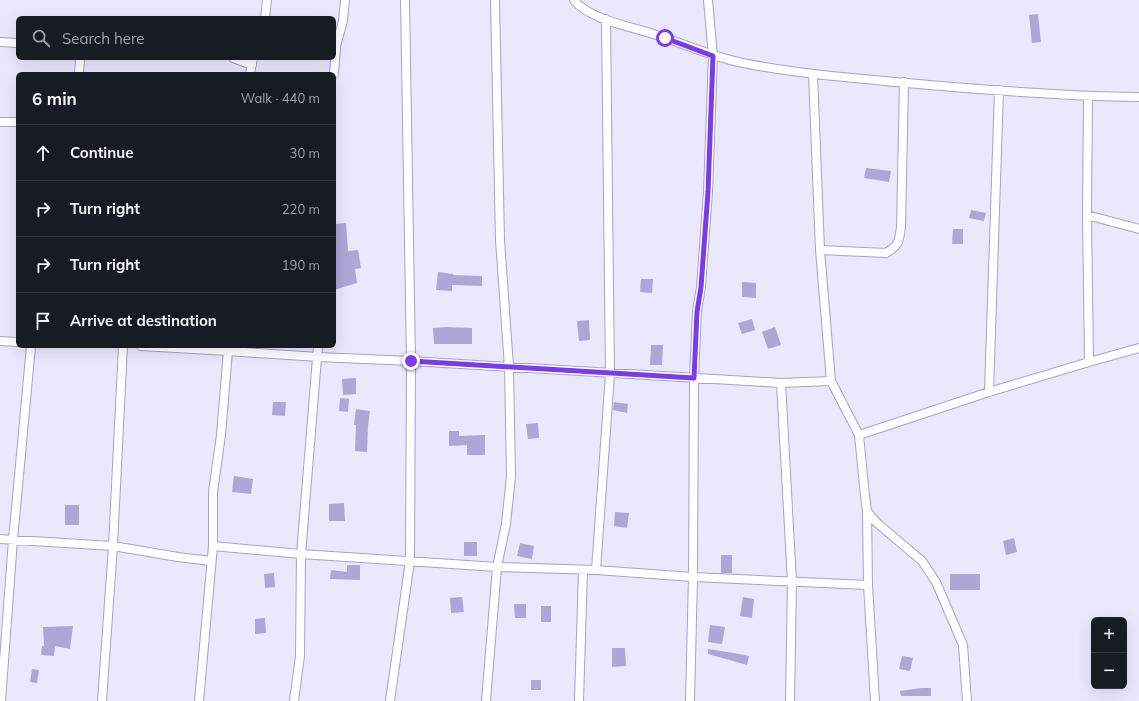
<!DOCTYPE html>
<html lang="en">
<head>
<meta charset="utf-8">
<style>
  :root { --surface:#171b24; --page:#242831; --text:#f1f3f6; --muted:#9ea1a6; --line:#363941 }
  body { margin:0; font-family:Mulish,sans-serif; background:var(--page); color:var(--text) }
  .controls { position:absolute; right:12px; bottom:12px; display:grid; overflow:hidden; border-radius:6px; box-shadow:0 4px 16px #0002 }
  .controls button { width:36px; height:36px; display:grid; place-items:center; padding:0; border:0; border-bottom:1px solid var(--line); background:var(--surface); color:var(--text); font:20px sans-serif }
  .stop { position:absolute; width:12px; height:12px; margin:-9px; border:3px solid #7c3aed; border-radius:50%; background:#fff }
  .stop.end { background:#7c3aed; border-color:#fff; box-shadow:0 1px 4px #0008 }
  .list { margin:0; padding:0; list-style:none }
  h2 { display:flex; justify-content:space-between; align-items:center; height:52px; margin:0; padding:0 16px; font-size:17px }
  h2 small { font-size:13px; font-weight:400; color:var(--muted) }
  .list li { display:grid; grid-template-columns:26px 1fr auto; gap:12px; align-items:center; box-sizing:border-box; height:56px; padding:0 16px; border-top:1px solid var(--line) }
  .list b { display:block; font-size:15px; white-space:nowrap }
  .list em { font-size:13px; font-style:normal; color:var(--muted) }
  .icon { flex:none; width:22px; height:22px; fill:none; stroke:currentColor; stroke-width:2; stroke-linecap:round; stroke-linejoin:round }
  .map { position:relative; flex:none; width:1139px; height:701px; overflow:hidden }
  .search { position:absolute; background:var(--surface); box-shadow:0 4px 16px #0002; left:16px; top:16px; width:320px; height:44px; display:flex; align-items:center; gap:10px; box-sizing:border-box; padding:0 14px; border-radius:6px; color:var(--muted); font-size:15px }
  .panel { position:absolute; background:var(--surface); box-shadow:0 4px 16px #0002; left:16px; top:72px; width:320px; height:276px; border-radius:6px }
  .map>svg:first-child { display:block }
</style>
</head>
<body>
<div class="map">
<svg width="1139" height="701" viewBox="0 0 1139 701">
  <rect width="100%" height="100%" fill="#eae8fd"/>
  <path fill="#aba7d7" d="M1038,14L1041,42L1032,43L1029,15Z
    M866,168L891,171L889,182L864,178Z
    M971,210L986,213L984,221L969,218Z
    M346,223L348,251L358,250L361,268L355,269L357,283L334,290V224Z
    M953,229H963V244H952Z
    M438,272L453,274V275L482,276V286L452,285V291L436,290Z
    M641,279H653L652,293L640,292Z
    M742,282L756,283V298L742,297Z
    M752,319L755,330L742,334L738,323Z
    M589,320L590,340L579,341L577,321Z
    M446,327L472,328V344H434L433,328Z
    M775,327L781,345L768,349L762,332Z
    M651,345H663L662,365H650Z
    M356,378V394L343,395L342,379Z
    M340,398L349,399L348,412L339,411Z
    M273,402H286L285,416L272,415Z
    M614,402L628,404L627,413L613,410Z
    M356,409L370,411L368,426L367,452L355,451L356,425H354Z
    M538,423L539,438L528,439L526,424Z
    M449,431H459V436L485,435V455H467V445L449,446Z
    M234,476L253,479L251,494L232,492Z
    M344,503L345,521H329V504Z
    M65,505H79V525H65Z
    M615,512L629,513L627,528L614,526Z
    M1014,538L1017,552L1006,555L1003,541Z
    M464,542H477V556H464Z
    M520,543L534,546L532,559L517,556Z
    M721,555H732V573H721Z
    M347,565H360V580L330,579L331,570L347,572Z
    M274,573L275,587L265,588L264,574Z
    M950,574H980V590H950Z
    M462,597L464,612L451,613L450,598Z
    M743,597L754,599L752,618L740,616Z
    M514,604H526V618H515Z
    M541,606H551V622H541Z
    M265,618L266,633L255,634V619Z
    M710,625L725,627L722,644L708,642Z
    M73,626L70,649L55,646L54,656L41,655L42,646H44L43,627Z
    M612,648H625L626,666L612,667Z
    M708,649L734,653L749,656L747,665L708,654Z
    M902,656L913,658L910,671L899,669Z
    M32,669L39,670L37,683L30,682Z
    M531,680H541V690H531Z
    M922,688H931V696H901L900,691Z"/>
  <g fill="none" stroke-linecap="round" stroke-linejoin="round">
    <g stroke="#a6a1d1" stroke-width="10">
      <path id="street" d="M574,0C589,19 628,26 650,33C684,43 713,58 748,64C801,74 854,78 907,83C984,90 1062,96 1139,97
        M265,18L267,0
        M0,42L18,43
        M233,58L252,65
        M79,74L80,58
        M250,74L253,58
        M334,74L336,46L343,21L345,0
        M813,74L820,250L831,381L859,435L865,496L867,511L876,522L922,561L936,582L963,645L967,701
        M1088,96L1087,215L1139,229
        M0,122H18
        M820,250L886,253C899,245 899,242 901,227L904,82
        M0,341L18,342
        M141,346L228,351V347
        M1089,362L1139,348
        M781,383L792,582L790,701
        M989,392L999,90
        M859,435L989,392L1089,362L1087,215
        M867,511L868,585L875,701
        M0,539L113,546L178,557L211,561
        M213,546L301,554L497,567L596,570L693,577L694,378L697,311L701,287L708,192L713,56L708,0
        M596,570L610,374L606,19
        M1,701L13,540L31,346
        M102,701L113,546L123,346
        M199,701L213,546V492L221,435L228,351L318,357L411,361L781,383L831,381
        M294,701L300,656L301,554L318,346
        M390,701L410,561L411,361L405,0
        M486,701L497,567L506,524L511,476L509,367L500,240L495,0
        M579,701L583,570
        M690,701L693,577L868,585"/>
    </g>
    <use href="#street" stroke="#fff" stroke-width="8"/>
  </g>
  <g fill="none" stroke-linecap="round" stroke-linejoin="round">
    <path stroke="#7c3aed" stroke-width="5" d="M411,361L694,378L697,312L701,287L708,192L713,56L665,38"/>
  </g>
</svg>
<div class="controls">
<button>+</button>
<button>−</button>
</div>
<div class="stop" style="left:665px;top:38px"></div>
<div class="stop end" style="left:411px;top:361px"></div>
<div class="search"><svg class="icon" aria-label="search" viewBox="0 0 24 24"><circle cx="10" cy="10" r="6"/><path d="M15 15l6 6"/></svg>Search here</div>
<section class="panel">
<h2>6 min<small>Walk · 440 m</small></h2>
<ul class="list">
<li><svg class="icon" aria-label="ahead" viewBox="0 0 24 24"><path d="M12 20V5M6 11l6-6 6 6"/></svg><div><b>Continue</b></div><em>30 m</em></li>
<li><svg class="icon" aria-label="right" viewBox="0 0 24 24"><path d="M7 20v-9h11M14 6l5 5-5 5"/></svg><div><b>Turn right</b></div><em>220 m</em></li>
<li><svg class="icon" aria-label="right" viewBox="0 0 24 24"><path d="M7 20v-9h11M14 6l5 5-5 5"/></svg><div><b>Turn right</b></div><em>190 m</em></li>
<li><svg class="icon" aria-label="arrive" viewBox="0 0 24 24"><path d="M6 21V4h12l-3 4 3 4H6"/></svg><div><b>Arrive at destination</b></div></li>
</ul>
</section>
</div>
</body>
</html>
